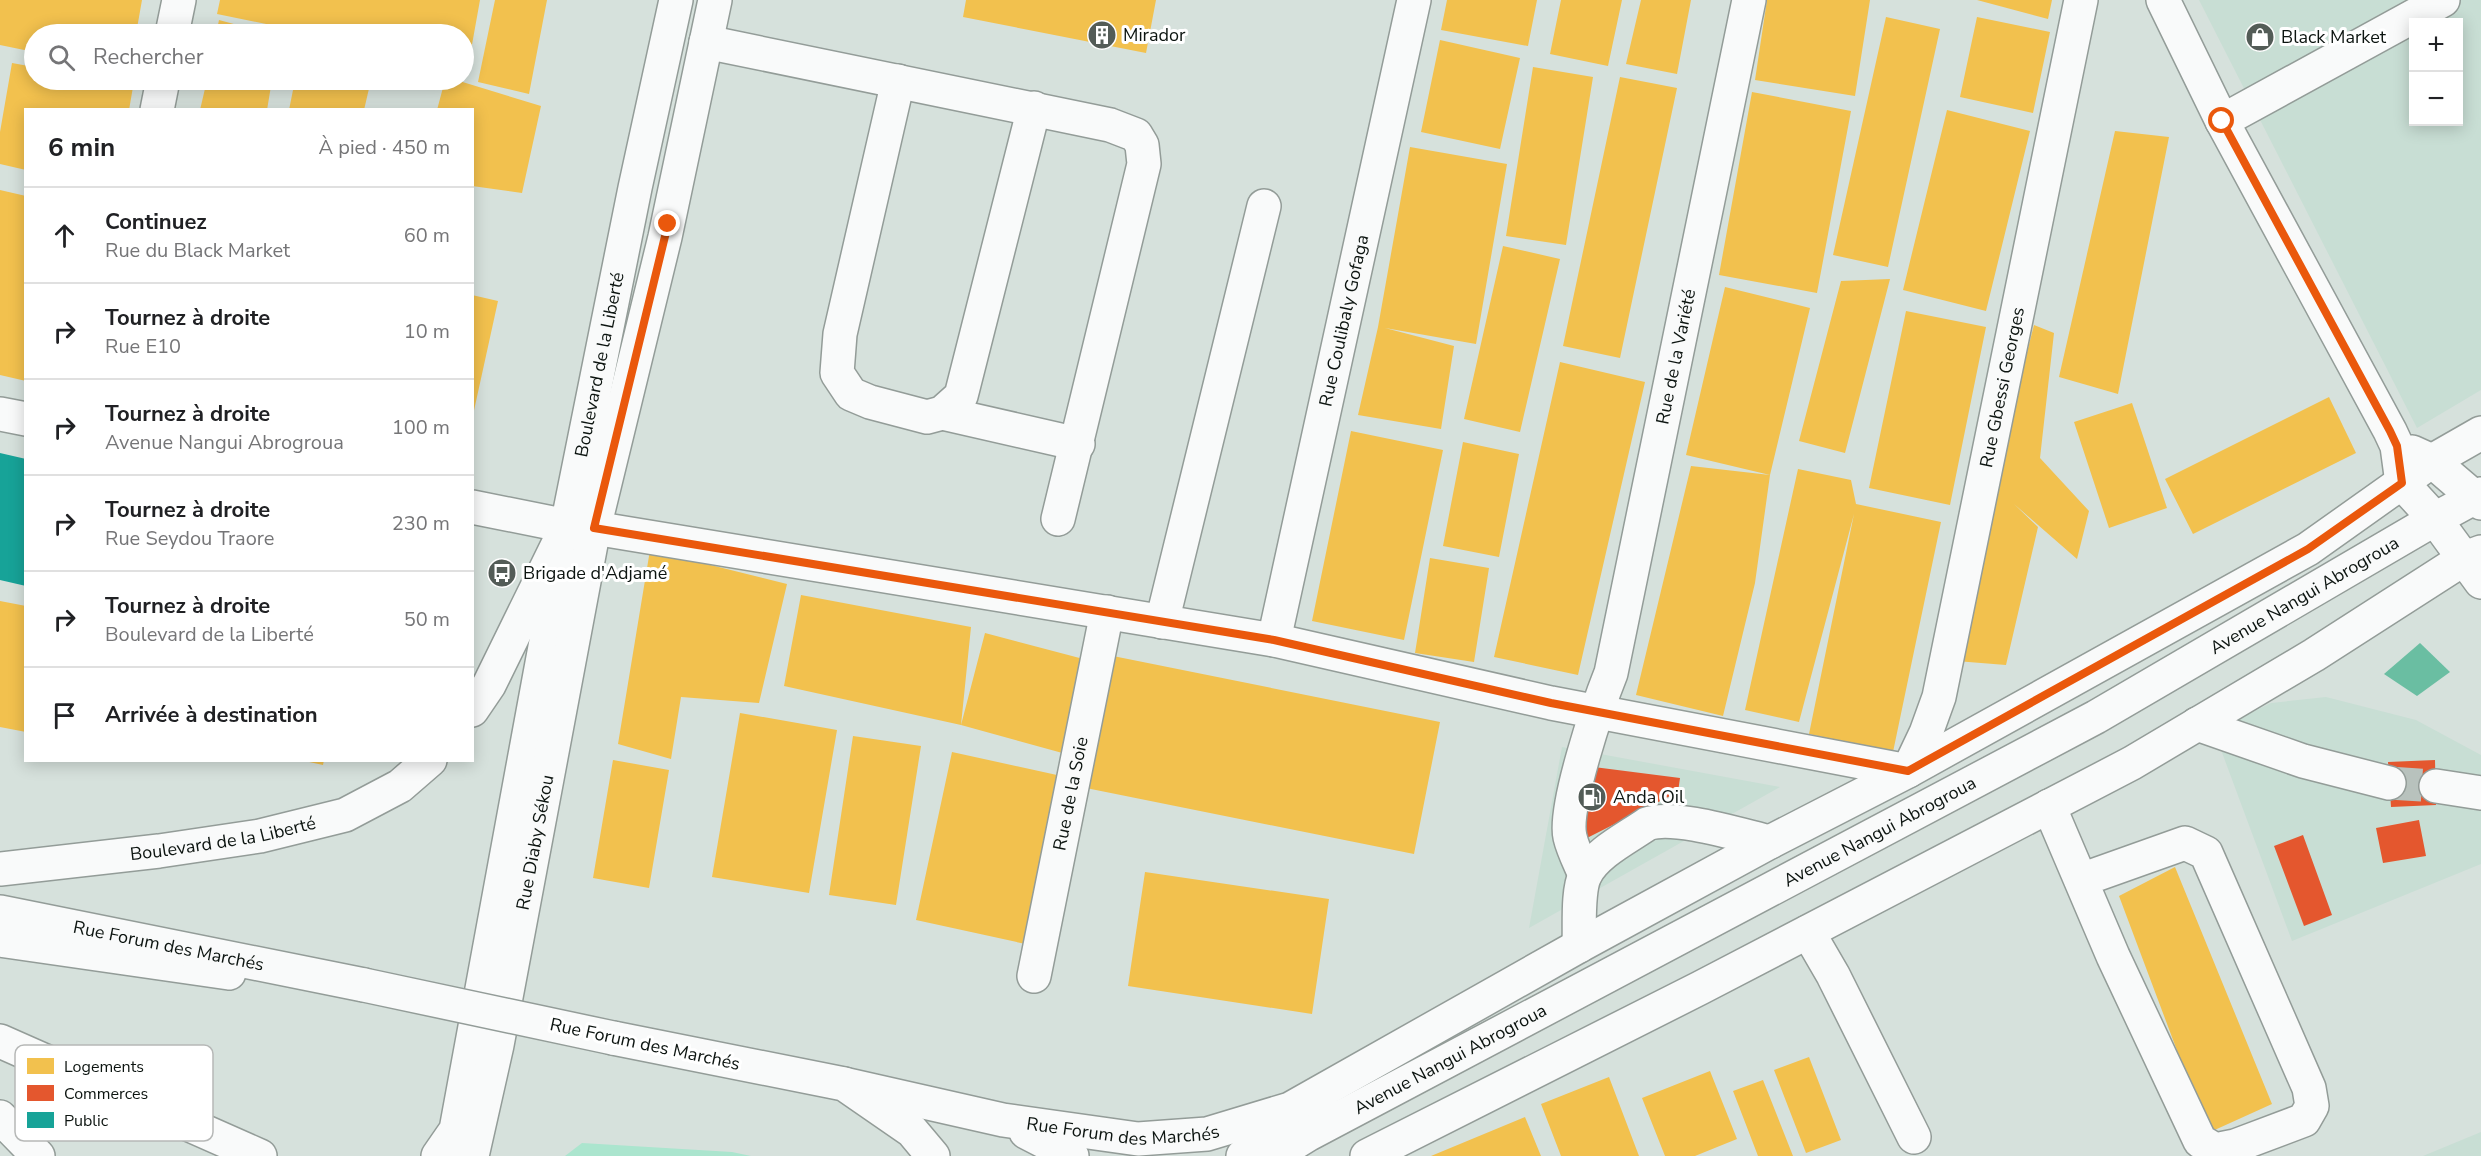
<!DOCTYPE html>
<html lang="fr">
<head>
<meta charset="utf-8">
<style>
  :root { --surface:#fff; --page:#f6f6f6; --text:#202124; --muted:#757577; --line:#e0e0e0 }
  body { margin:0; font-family:"Nunito Sans",sans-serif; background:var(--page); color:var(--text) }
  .controls { position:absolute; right:18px; top:18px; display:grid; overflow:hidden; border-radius:0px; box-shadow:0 3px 15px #0003 }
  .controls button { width:54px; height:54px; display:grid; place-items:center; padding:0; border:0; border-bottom:2px solid var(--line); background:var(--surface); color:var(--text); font:30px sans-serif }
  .stop { position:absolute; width:18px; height:18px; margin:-14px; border:4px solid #ea580c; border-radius:50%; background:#fff }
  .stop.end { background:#ea580c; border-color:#fff; box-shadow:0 2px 6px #0008 }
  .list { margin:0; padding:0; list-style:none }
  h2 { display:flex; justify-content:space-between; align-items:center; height:78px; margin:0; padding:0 24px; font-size:26px }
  h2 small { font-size:20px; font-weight:400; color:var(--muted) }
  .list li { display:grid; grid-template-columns:39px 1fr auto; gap:18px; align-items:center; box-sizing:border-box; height:96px; padding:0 24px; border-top:2px solid var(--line) }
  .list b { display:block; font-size:22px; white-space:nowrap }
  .list p { margin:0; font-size:20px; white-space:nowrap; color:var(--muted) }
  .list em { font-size:20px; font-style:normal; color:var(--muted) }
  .icon { flex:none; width:33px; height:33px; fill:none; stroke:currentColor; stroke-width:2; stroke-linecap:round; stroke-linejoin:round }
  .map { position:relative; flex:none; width:2481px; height:1156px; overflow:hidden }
  .search { position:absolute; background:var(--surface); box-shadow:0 3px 15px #0003; left:24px; top:24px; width:450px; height:66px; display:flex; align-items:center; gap:15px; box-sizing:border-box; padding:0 21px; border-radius:33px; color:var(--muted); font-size:22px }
  .panel { position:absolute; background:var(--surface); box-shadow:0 3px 15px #0003; left:24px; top:108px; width:450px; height:654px; border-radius:0px }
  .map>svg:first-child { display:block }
</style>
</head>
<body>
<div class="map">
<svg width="2481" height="1156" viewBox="0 0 2481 1156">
  <rect width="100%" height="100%" fill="#d6e1dc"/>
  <path fill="#c8ded4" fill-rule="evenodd" d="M2199,0H2481V390L2417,428ZM2414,22H2458V122H2414Z
    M2326,697L2416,720L2481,755V864L2292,941L2214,731L2271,703Z
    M1562,747L1780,787L1529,928Z
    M2481,1132V1156H2423Z"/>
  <path fill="#abe5ce" d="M582,1143L732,1152L751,1156H565Z"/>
  <path fill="#6abea2" d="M2420,643L2450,672L2417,696L2384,674Z"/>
  <path fill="#f2c14e" d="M0,0H142L136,34H34V52L0,45Z
    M220,0H480L468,67L464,66V34H315L217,14Z
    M495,0H547L529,94L478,82Z
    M966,0H1156L1146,53L963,17Z
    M1447,0H1537L1528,46L1441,30Z
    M1561,0H1622L1608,66L1550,54Z
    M1641,0H1691L1677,74L1626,64Z
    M1767,0H1870L1855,96L1755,80Z
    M1977,0H2052L2048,19Z
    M1886,17L1940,29L1888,267L1833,255Z
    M1977,17L2050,32L2033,113L1960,97Z
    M219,20L271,34H216Z
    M1440,40L1520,58L1500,149L1421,132Z
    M12,63L34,67V80H97L133,87L129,110H26V170L0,164V132Z
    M1533,67L1593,77L1566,245L1506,236Z
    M1620,77L1677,88L1620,358L1563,346Z
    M207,80H272L267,110H200Z
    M295,80H371L364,110H289Z
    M445,80H456L541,106L522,193L472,186V110H437Z
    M1752,92L1851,111L1817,293L1719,275Z
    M1947,110L2030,131L1986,311L1903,290Z
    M2115,131L2169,137L2118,394L2059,377Z
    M1410,147L1507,164L1476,344L1385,328L1454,346L1441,429L1358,415L1378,327Z
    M0,190L26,196V381L0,375Z
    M1503,246L1560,259L1520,432L1464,419Z
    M1890,279L1845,453L1799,441L1841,281Z
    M1725,287L1810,308L1770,475L1686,455Z
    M472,295L498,301L473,415H472Z
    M1906,311L1986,327L1950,505L1869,488Z
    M2034,325L2054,333L2040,458L2089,511L2077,559L2014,504L2038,527L2006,665L1956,661L1993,486Z
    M1560,362L1645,382L1578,675L1494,657Z
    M2329,397L2356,453L2193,534L2165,479Z
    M2132,403L2167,508L2109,528L2074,422Z
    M1351,431L1443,450L1404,640L1312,621Z
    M1463,442L1519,454L1499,557L1443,546Z
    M1691,466L1770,475L1755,583L1723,716L1636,695Z
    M1798,469L1851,480L1856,504L1941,522L1893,752L1809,734L1854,514L1799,722L1745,710Z
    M650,550L787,584L759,703L681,697L671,759L618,744Z
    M1430,558L1489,568L1474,662L1415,653Z
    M801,595L971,627L961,725L784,686Z
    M0,601L26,606V732L0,727Z
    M985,633L1091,661L1066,754L961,725Z
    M1108,655L1440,722L1414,854L1081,787Z
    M740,713L837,730L809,893L712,877Z
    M853,736L921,746L896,905L829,895Z
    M952,752L1066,777L1030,945L916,920Z
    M300,760H324L323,765Z
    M613,760L669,770L649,888L593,878Z
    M2175,867L2272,1104L2208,1133L2119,896Z
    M1145,872L1329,899L1312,1014L1128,986Z
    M1809,1057L1841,1140L1806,1153L1774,1070Z
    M1710,1071L1737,1139L1695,1156H1665L1642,1098Z
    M1609,1077L1639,1156H1561L1541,1104Z
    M1763,1080L1793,1156H1758L1733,1091Z
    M1525,1117L1541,1156H1431Z"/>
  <path fill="#e4572e" d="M2435,760L2436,805L2391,807L2388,762Z
    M1586,766L1680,778L1678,792L1587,838L1573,830Z
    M2419,820L2426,856L2383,863L2376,828Z
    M2303,835L2332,915L2304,926L2274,846Z"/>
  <path fill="#17a398" d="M0,453L26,459V586L0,580Z"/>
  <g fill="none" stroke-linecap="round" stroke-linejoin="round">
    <path stroke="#b8c2bd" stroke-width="33" stroke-dasharray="33 16" stroke-linecap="butt" d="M2389,783L2436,786"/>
    <g stroke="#939c98" stroke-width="36">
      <g id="minor">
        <path d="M2163,0L2222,121L2390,431L2397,446L2402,483"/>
        <path d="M172,34L179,0"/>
        <path d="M706,42L1110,125L1136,135L1142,145L1144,164L1058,519"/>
        <path d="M898,81L840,334L837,373L851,394L870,402L927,417L942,413L961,396L1034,108"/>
        <path d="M157,110L163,80"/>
        <path d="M2222,121L2443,0"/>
        <path d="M942,413L1078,444"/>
        <path d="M0,414L26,419"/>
        <path d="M2412,452L2432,461L2481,503"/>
        <path d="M2402,483L2435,519L2481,582"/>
        <path id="s1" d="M472,507L567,526L594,528L1274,640L1551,703L1908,771L1926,733L1939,697L2081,0"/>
        <path d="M1162,622L1264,206"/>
        <path id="s2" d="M1274,640L1414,0"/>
        <path id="s3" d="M472,710L489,685L567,526L635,188L676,0"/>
        <path d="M2197,724L2303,761L2389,783"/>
        <path d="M2436,786L2481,793"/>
        <path d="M2049,806L2113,956L2200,1141L2215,1150L2235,1146L2304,1120L2312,1106L2309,1088L2206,853L2185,843L2081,880"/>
        <path id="s4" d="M0,869L159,851L260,836L345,815L400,786L430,760"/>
        <path id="s5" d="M1585,875C1580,863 1573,850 1570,837C1563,808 1599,703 1611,673L1749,0"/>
        <path d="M1808,932L1833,975L1914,1137"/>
        <path d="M0,940L229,973"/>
        <path d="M1579,946C1580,926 1577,892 1585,875C1596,853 1627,838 1647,824C1673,814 1740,835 1770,842"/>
        <path id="s6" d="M1034,976L1107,612"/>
        <path d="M0,1041L260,1156"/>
        <path id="s7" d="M844,1084L1003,1120L1138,1139L1207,1134L1290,1109L1579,946L1770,842L1908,771L2308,549L2432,461L2481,433"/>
        <path d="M0,1117L38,1156"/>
        <path d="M1026,1132L1072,1156"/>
        <path d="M438,1156L456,1130L561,560"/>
        <path id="s8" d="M472,1156L497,1045L594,528L665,237L715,0"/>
        <path d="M1243,1156L1293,1139"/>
        <path id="s9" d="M1273,1156L1309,1134L2096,717L2435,519L2481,494"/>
        <path d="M1367,1156L1700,988L2132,763L2314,655L2465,558L2481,552"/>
      </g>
    </g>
    <g stroke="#939c98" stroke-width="36">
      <g id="major">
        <path id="s10" d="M0,912L364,985"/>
        <path d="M613,1038L844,1084L912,1131L933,1156"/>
      </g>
    </g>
    <use href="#minor" stroke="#f9fafa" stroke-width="33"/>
    <use href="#major" stroke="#f9fafa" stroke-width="33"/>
    <g stroke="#939c98" stroke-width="36" stroke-linecap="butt">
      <path id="major-bridge" d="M364,985L613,1038"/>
    </g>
    <use href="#major-bridge" stroke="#f9fafa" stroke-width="33"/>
  </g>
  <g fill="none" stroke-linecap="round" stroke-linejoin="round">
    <path stroke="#ea580c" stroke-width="8" d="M668,224L594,528L1274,640L1551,703L1908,771L2308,549L2402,483L2397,446L2390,431L2222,121"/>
  </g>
  <defs>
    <g id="building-disc" transform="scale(1.5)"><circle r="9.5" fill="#535c57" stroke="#fff"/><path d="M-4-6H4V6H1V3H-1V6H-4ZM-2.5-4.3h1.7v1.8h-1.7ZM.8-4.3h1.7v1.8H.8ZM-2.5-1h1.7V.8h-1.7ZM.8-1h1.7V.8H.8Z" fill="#fff"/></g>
    <g id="shop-disc" transform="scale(1.5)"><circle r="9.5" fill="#535c57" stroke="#fff"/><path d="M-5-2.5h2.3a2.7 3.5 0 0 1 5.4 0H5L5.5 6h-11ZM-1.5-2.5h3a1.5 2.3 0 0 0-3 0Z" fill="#fff"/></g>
    <g id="bus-disc" transform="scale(1.5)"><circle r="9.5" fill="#535c57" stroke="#fff"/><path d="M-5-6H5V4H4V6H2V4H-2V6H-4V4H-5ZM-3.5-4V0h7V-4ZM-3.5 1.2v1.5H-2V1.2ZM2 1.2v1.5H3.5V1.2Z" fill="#fff"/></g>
    <g id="fuel-disc" transform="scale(1.5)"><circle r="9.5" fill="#535c57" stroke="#fff"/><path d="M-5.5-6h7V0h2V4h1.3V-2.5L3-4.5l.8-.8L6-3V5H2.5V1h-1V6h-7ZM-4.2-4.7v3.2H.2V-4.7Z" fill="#fff"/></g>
  </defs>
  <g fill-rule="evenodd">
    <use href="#building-disc" x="1102" y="35"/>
    <use href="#shop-disc" x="2260" y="37"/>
    <use href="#bus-disc" x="502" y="573"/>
    <use href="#fuel-disc" x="1592" y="797"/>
  </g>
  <g text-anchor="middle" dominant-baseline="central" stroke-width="6" stroke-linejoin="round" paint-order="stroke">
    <g font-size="18" fill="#0c1410" stroke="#fff" text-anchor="start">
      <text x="1123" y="35">Mirador</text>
      <text x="2281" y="37">Black Market</text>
      <text x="523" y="573">Brigade d'Adjamé</text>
      <text x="1613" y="797">Anda Oil</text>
    </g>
    <g font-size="18" fill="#0c1410" stroke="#fff">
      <text stroke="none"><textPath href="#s2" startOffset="327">Rue Coulibaly Gofaga</textPath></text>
      <text stroke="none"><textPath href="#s5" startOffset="534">Rue de la Variété</textPath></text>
      <text stroke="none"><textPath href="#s3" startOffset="372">Boulevard de la Liberté</textPath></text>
      <text stroke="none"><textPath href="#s1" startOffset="1857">Rue Gbessi Georges</textPath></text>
      <text stroke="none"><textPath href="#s9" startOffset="1174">Avenue Nangui Abrogroua</textPath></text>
      <text stroke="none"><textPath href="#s6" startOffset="186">Rue de la Soie</textPath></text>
      <text stroke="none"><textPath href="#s9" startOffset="688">Avenue Nangui Abrogroua</textPath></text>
      <text stroke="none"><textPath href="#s4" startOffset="225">Boulevard de la Liberté</textPath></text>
      <text stroke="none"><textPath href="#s8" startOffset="320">Rue Diaby Sékou</textPath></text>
      <text stroke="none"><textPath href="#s10" startOffset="172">Rue Forum des Marchés</textPath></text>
      <text transform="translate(645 1044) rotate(12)">Rue Forum des Marchés</text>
      <text stroke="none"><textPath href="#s9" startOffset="202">Avenue Nangui Abrogroua</textPath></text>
      <text stroke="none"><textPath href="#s7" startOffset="284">Rue Forum des Marchés</textPath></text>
    </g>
  </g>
  <rect x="15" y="1045" width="198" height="96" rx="9" fill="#fff" stroke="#b6b8b7" stroke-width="1.5"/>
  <rect x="27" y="1058" width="27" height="16" fill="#f2c14e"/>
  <rect x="27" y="1085" width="27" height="16" fill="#e4572e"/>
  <rect x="27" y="1112" width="27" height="16" fill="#17a398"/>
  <g font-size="16" fill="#0c1410">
    <text x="64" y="1072">Logements</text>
    <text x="64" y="1099">Commerces</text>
    <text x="64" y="1126">Public</text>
  </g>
</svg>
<div class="controls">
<button>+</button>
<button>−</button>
</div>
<div class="stop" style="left:2222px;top:121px"></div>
<div class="stop end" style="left:668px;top:224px"></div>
<div class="search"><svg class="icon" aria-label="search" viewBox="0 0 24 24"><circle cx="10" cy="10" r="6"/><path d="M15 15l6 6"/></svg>Rechercher</div>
<section class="panel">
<h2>6 min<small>À pied · 450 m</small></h2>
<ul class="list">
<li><svg class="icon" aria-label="ahead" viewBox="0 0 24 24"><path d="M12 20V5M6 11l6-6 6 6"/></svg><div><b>Continuez</b><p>Rue du Black Market</p></div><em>60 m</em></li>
<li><svg class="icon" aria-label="right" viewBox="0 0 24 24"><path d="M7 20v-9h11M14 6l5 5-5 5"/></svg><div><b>Tournez à droite</b><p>Rue E10</p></div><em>10 m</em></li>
<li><svg class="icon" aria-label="right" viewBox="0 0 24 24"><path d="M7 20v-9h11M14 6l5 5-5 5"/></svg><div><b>Tournez à droite</b><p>Avenue Nangui Abrogroua</p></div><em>100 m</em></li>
<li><svg class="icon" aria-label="right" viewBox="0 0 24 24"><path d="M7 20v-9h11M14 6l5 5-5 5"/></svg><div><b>Tournez à droite</b><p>Rue Seydou Traore</p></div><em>230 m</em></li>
<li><svg class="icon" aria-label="right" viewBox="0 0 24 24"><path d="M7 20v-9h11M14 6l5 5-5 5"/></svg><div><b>Tournez à droite</b><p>Boulevard de la Liberté</p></div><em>50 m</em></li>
<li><svg class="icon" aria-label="arrive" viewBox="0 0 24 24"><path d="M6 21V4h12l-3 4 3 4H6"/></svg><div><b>Arrivée à destination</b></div></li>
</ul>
</section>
</div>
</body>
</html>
